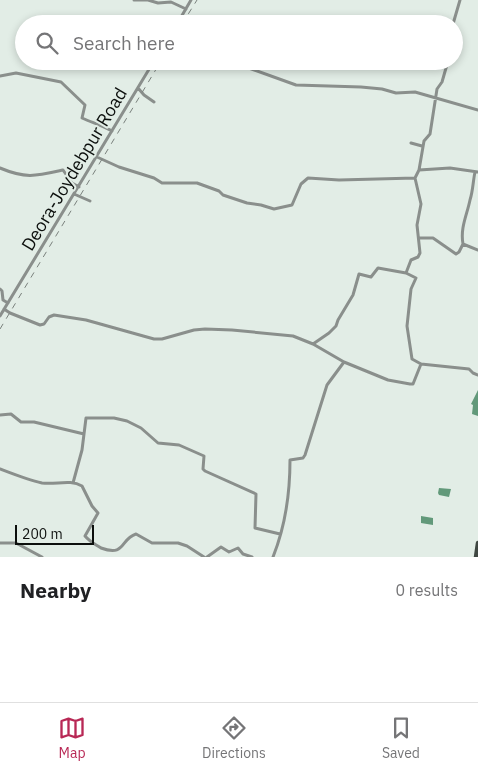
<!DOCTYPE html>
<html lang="en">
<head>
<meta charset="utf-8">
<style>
  :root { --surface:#fff; --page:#f2f2f2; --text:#202124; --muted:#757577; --line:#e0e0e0; --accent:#b82855 }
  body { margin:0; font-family:"IBM Plex Sans",sans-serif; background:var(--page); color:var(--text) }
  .scale { position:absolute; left:15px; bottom:12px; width:79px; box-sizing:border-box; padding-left:5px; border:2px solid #0c0f0d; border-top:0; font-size:14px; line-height:18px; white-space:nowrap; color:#0c0f0d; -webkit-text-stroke:4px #e2ede6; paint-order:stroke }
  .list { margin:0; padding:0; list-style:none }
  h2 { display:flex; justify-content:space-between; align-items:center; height:65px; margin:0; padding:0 20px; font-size:21px }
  h2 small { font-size:16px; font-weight:400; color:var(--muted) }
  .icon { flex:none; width:28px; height:28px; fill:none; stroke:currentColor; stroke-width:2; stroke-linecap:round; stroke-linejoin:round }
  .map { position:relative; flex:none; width:478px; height:557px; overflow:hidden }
  .search { position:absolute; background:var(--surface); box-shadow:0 2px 8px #0003; left:15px; right:15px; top:15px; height:55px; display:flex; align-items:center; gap:12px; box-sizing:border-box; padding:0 18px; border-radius:28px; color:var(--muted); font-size:19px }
  .sheet { height:145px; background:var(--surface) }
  nav { display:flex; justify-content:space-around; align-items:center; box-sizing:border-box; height:70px; border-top:1px solid var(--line); background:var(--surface); font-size:14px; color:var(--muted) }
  nav a { display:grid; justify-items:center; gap:2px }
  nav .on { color:var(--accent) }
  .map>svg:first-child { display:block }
</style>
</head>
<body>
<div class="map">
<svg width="478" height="557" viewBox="0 0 478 557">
  <rect width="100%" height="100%" fill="#e2ede6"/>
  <path fill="#62997a" d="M478,390V416L472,414L473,405L471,404Z
    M439,488L451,489L449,497L439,495L438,493Z
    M421,516L433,518V525L421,523Z"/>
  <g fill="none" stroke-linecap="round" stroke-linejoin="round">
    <path stroke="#8a8f8c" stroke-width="3" d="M134,0H148L158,3L171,2L186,9
      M177,24L191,0
      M453,24L460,0
      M226,61L246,67L296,85L361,87L382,89L396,93L415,92L478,110
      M246,67L247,61
      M0,76L16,73L61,82L85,105L82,118C93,123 101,125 112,131
      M138,88L144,95L154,102
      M411,143L422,146
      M97,157L119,167L154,178L162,183H197L219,191L223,195L247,203L261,205L274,209L292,205L301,184L308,178L339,180L415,178
      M0,168C26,179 36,176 63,170L72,183L79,187
      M419,170L450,168L478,172
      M74,194L90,201
      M419,238H433L456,254L459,252L463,244C460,228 467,215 470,200C473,191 473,181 475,172
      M463,244L478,250
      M406,273L411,260L418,257L420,253L417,225L421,204L415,178L419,170L424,141L430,134L437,89L442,82L448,61
      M0,289L2,291L3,300L8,303
      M4,309L10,313L40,325L44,324L49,317L54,315L86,320L154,339H162L194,330L205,329L232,330L293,336L313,344L344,362L388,380L410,384H413L421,364
      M0,316L154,61
      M313,344L329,333L336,326L338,320L353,295L359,274L371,277L378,268L406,273L416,278L411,289L407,326L412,359L421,364L469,369L473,373L478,375
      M0,415L11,414L21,422H34L84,434
      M0,469C13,474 28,480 42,483C56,485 70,479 82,486L92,506L98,513L85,536C90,542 95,544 101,548C126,557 120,539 136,534L152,543H178L187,546L204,557
      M73,483L82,450L86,418H114L127,421L141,428L158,443L179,445L204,456L203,469L205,471L256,494L255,528L280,534
      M0,543H16L42,557
      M207,557L221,547L229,552L238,548L243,554L252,557
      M273,557C285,527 290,492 290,460L303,458L305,455L327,385L344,362"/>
    <path stroke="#3f4742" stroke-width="4.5" d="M476,557L478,543"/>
    <path stroke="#7a817d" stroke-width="1" stroke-dasharray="6 6" stroke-linecap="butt" d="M182,24L197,0
      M0,329L161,61"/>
  </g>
  <g text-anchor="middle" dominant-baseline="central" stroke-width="4" stroke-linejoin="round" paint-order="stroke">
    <g font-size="18" fill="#0c0f0d" stroke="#e2ede6">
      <text transform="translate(74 169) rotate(-59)">Deora-Joydebpur Road</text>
    </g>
  </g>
</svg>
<div class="scale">200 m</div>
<div class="search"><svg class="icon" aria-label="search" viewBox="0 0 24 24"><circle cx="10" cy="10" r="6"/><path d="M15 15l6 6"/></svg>Search here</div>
</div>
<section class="sheet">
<h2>Nearby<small>0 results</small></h2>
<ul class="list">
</ul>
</section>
<nav>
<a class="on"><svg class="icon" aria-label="map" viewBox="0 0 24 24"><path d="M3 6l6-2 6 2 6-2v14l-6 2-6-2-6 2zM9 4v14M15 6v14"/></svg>Map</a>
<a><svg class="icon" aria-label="directions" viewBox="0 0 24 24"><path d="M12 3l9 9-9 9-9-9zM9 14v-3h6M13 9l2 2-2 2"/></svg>Directions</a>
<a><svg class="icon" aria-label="saved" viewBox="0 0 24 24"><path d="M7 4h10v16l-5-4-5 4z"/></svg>Saved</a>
</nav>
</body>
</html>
